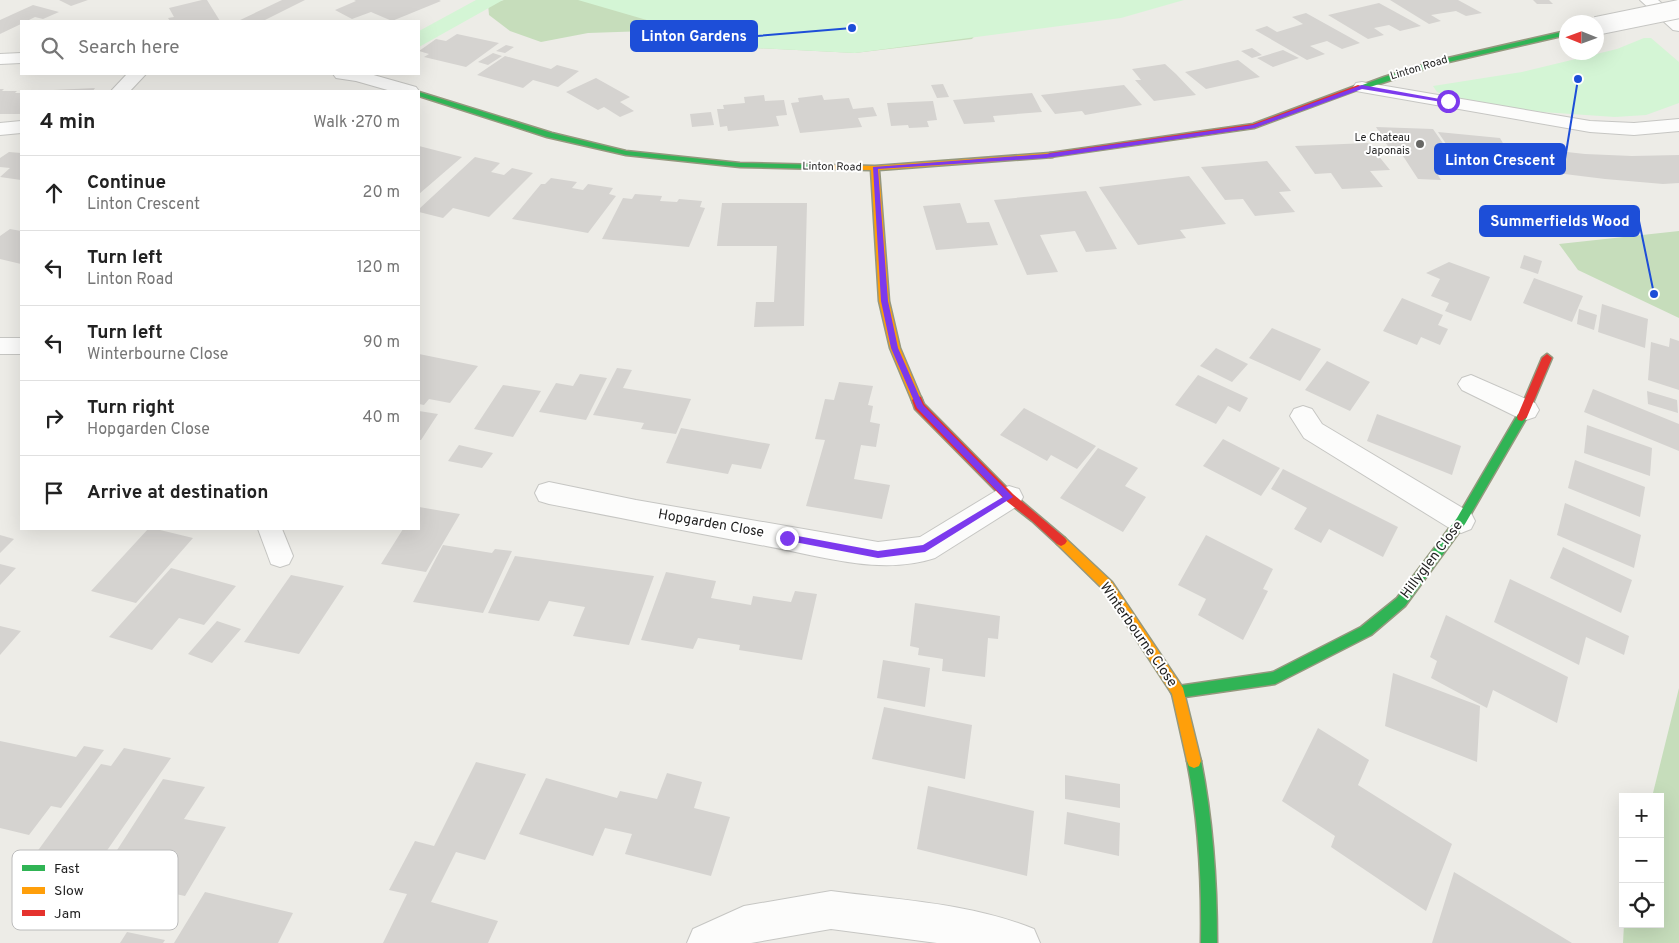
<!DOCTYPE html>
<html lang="en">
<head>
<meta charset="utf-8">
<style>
  :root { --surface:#fff; --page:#f2f2f2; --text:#222; --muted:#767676; --line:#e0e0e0 }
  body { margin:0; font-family:Overpass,sans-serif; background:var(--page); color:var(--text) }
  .controls { position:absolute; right:15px; bottom:15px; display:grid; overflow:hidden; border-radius:0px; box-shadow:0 5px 20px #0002 }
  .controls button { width:45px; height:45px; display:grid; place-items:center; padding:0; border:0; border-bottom:1px solid var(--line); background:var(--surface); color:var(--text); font:25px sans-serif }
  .compass { position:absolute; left:1559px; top:15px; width:45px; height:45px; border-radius:50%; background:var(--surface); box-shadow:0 5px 20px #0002; rotate:271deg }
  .stop { position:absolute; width:15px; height:15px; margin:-11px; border:4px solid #7c3aed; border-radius:50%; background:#fff }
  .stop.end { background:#7c3aed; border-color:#fff; box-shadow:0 1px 5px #0008 }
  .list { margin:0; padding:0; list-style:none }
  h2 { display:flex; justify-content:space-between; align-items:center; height:65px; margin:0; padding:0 20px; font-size:21px }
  h2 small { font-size:16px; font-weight:400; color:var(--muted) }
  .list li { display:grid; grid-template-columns:32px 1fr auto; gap:15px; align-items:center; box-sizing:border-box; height:75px; padding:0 20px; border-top:1px solid var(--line) }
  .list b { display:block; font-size:19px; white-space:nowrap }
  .list p { margin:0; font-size:16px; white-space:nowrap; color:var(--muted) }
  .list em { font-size:16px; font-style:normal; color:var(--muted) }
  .icon { flex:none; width:28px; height:28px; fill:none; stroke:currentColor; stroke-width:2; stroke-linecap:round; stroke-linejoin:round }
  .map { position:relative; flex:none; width:1679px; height:943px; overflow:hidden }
  .search { position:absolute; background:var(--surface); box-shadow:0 5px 20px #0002; left:20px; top:20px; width:400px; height:55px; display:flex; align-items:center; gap:12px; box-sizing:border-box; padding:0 18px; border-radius:0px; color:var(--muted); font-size:19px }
  .panel { position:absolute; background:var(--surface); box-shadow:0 5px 20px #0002; left:20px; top:90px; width:400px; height:440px; border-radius:0px }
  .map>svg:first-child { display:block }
</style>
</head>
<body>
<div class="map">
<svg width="1679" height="943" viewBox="0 0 1679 943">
  <rect width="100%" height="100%" fill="#edece7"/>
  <path fill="#c6ddbb" d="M504,0H1005L972,39L855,53L695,45L647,31L588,33L541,42L510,31L489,15L488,4Z
    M1679,231V318L1578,270L1559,244Z
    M1679,688V943H1623L1624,924H1660V797H1652Z"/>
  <path fill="#d4f5d5" d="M476,0H503L419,47V31Z
    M578,0H1184L1121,18L855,53L695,45L647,31L657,23Z
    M1644,38H1651L1679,62V103L1646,115L1615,117L1542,112L1469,103L1437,92L1433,86L1522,72L1617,49Z"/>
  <path fill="#d5d3d0" d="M59,0H88L71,6Z
    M202,0H207L220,21H170L168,18L174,17L169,8Z
    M282,0H305L263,21H238Z
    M354,0H439L441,1L392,21L371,12L352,19L335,10L356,1Z
    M1390,0H1458L1482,13L1466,16L1456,11L1431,15L1441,21L1429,24Z
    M1533,0H1549L1553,4H1537Z
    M1379,3L1421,26L1400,31L1389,25L1374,28L1384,35L1368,39L1328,15Z
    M33,5L59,12L43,19L35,17L27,21H21V24L0,34V20Z
    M1306,13L1360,43L1342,49L1327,41L1310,46L1325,54L1307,60L1255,30L1267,26L1277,32L1303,24L1292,17Z
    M457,34L499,43L466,67L424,57L429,54L419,51L436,39L446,41Z
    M506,45L514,47L505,53L496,51Z
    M1252,48L1262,55L1252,58L1241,51Z
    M1283,50L1299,58L1273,67L1257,58Z
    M493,53L502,56L488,65L478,62Z
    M505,56L551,69L557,65L579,71L558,87L533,80L523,88L477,75Z
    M1238,60L1260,77L1206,89L1185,72Z
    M1165,64L1176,74L1196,95L1154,101L1135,80H1141L1132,69Z
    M596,78L630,97L620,102L634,111L620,117L604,107L598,110L566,92Z
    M943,84L949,97L937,98L931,85Z
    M1124,85L1142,105L1085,115L1082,111L1055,114L1041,95Z
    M95,88L93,91H52L53,90Z
    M0,89H4L2,91H17L15,93H21V114H0Z
    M1032,93L1042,112L993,116L995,122L964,124L953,100Z
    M764,95L765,101L784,100L787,115L776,116L779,126L728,131L727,126L720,127L717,109H724L723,105L745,103L744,97Z
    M822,95L824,100L849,98L853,109L873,107L877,116L858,118L862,127L800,133L791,103L799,102L798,98Z
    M933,101L937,120L927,121L929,127L909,128L908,125L891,126L887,103Z
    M711,112L714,125L692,127L690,114Z
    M1376,127L1433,129L1463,172H1436L1441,180L1418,179L1403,156H1394Z
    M1438,132L1500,138L1504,145L1585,154L1632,156L1679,155V183L1663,184L1605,179L1517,168L1514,163L1485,160L1492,173L1470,170L1462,158L1455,157Z
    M1368,143L1390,170L1370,171L1383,187L1342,189L1331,173L1315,174L1295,146Z
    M419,146L462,157L419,194Z
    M9,152L21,153V180L0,177L10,168L0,167V158Z
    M475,157L500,163L491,172L504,175L512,168L533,173L489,217L453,208L443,218L419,212V209Z
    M1267,161L1291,191L1279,192L1295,212L1255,216L1243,199L1225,200L1201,167Z
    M1189,176L1226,224L1180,230L1186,238L1138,245L1099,187Z
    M551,178L577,182L572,188L583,190L588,184L613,188L609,194L616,196L588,233L512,219L541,184H545Z
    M1086,191L1117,249L1086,252L1075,231L1040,235L1058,272L1027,275L994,200Z
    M635,194L662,196L660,201L677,202L679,199L702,201L700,207L705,208L689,247L602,239L623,198L632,199Z
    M722,203H807L804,326L754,327L756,302H774L777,246H717Z
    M960,203L967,223L989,222L998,245L936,250L923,206Z
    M10,229L21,231V264L0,259V236Z
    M1524,255L1542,261L1538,274L1520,268Z
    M1449,262L1490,277L1471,321L1445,311L1449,303L1431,296L1440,279L1426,273Z
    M1534,278L1583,296L1572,322L1523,303Z
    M1402,298L1443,315L1438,325L1448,329L1440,345L1421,337L1417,345L1383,331Z
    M1602,304L1648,319L1645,348L1598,332Z
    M1579,309L1597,315L1594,330L1577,324Z
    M1272,328L1321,349L1300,381L1249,358Z
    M1670,338L1679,341V390L1648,380L1651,342L1669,347Z
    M1216,348L1248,364L1232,382L1200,366Z
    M419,354L478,366L450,403L429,399L424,405L419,404Z
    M1327,361L1370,382L1350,411L1305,390Z
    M617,368L632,370L623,388L691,399L676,434L641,429L644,423L593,415Z
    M580,374L607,378L586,420L539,412L556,383L573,386Z
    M1198,375L1248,398L1240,412L1228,406L1216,424L1175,405Z
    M839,382L873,386L868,405L873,406L870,422L880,424L876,447L861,445L854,479L890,485L882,519L806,506L825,440L815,439L825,399L834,400Z
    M503,385L541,391L513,437L474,429Z
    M1593,389L1679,424V451L1584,412Z
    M1647,391L1677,400L1678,413L1648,404Z
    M1024,408L1096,446L1077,469L1051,455L1047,461L1000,435Z
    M419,411L438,414L421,440H419Z
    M1377,414L1461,446L1452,475L1367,441Z
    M1587,425L1652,448L1650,476L1584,453Z
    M681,428L770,444L761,469L732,464L728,474L666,463Z
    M1223,439L1280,468L1261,496L1203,466Z
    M459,445L493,453L482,468L448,461Z
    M1098,448L1138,468L1125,486L1146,497L1123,532L1060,498Z
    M1575,460L1645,487L1640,517L1568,488Z
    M1283,469L1398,527L1383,557L1329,529L1321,543L1294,529L1307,508L1271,489Z
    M1565,503L1641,535L1634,568L1557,535Z
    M419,507L460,514L426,572L381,564L403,529H419Z
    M148,529H156L193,538L136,603L91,591Z
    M0,535L14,539L0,553Z
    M1206,535L1273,569L1263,589L1268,591L1243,640L1198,615L1206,599L1178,585Z
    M443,545L492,553L495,549L512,551L483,613L413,602Z
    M1563,547L1632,580L1621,613L1550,578Z
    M515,556L654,576L629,645L573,636L585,607L549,601L539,621L488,613Z
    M0,564L16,568L0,585Z
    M171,568L236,586L204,625L179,618L152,650L109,637Z
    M666,572L716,581L711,598L751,605L753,596L791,602L795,591L817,594L802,660L739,650L740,645L698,638L693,649L641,640Z
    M291,575L344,586L299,654L244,642Z
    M1510,579L1629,636L1624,655L1586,637L1579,665L1494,622Z
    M915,603L1000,616L998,639L988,638L985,677L942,671L943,659L918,655L919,648L910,646Z
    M1446,615L1568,677L1557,723L1493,690L1487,708L1431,678L1437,661L1430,657Z
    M217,621L241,629L212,663L188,654Z
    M0,626L21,631L0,655Z
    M883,660L930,668L925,707L877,698Z
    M1393,673L1480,706L1477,762L1385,726Z
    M884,707L972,725L965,779L872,759Z
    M1318,728L1369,760L1358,785L1452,844L1426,911L1331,847L1335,836L1282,801Z
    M0,741L76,757L84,746L104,750L61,808L51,806L29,835L0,828Z
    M124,748L171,758L90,875L31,860L101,764L111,766Z
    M476,762L526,774L485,860L456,852L431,902L498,921L488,943H383L407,894L389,890L415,841L434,846Z
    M667,773L702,782L694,808L730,817L711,876L625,854L632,834L605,828L593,856L519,834L546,778L617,798L620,791L657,799Z
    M1065,775L1120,784V808L1065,799Z
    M163,779L205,787L184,819L226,827L185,896L99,878Z
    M928,786L1034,811L1027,876L917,849Z
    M1067,812L1120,823L1119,856L1064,844Z
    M1454,872L1572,943H1432Z
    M205,892L293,913L278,943H174Z
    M127,932L165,940L163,943H120Z"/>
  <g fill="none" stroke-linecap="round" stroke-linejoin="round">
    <g stroke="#c6c6c3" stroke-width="2">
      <path id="lane" d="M258,529H282L293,556L289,564L280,567L271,564Z"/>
    </g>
    <g stroke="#c6c6c3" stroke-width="2">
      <path id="street" d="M1640,0H1658L1679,18V31L1673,30Z
        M21,53V63L0,64V54Z
        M127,74H146L130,91H111Z
        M333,74H370L416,87L419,91H391L356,81L336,78Z
        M1362,82L1590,121L1634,123L1679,119V131L1634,135L1590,132L1356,91L1353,87L1356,83Z
        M21,121V133L0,135V123Z
        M0,338H21V354H0Z
        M1471,375L1535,403L1539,410L1535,417L1526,420L1517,417L1462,390L1458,384L1462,378Z
        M1303,406L1312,409L1322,424L1471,513L1475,521L1471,529L1461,533L1451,529L1304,438L1290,416L1294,409Z
        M549,482L636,500L878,542L920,537L999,489L1009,486L1019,489L1023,497L1019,505L935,558C881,576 821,556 766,546C694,533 622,518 549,504L539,501L535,493L539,485Z
        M831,891C899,900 970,903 1034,929L1040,943H937L831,929L751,943H687L693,929L744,906Z"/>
    </g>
    <g stroke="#95987e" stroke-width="3">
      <path id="fast" d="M1566,31V35L1440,64L1364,89L1357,87L1384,77L1435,61Z
        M419,92L552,133L626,151L740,163L822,165L826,167L822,169L740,167L626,155L547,137L419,96Z
        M1522,413L1527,417L1465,524L1405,606L1371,635L1275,684L1178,698L1173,696L1171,692L1173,688L1178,686L1273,672L1361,627L1397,598L1457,518L1518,414Z
        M1194,754L1199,756L1201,761C1213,821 1217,882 1217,943H1201C1202,882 1199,821 1187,761L1189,756Z"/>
    </g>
    <g stroke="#95987e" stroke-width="3">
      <path id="slow" d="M1050,153H1053V157L879,170L889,301L900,348L922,400L921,403H913L890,348L879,301L871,170L822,169L818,167L822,165L875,166Z
        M1061,536L1065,538L1112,582L1183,688L1201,761L1199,766L1194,768L1189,766L1187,761L1172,694L1104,590L1057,544L1055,541L1057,538Z"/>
    </g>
    <g stroke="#95987e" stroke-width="3">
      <path id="jam" d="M1358,85L1365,87L1254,128L1050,157L1046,155L1050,153L1253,124Z
        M1547,354L1552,358L1527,417L1522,421L1518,420L1517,417L1542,358Z
        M917,396L921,397L924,404L1013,494L1065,538L1067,541L1065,544L1061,546L1057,544L1032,521L1005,500L915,409L912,400Z"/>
    </g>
    <use href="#lane" fill="#fcfcfb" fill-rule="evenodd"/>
    <use href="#street" fill="#fcfcfb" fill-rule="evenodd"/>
    <use href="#fast" fill="#30b455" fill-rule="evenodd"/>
    <use href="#slow" fill="#ff9f0a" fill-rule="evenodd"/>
    <use href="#jam" fill="#e5322d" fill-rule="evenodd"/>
    <g stroke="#c6c6c3" stroke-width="20" stroke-linecap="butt">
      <path id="street-bridge" d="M1596,26L1679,9"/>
    </g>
    <use href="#street-bridge" stroke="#fcfcfb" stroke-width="18"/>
  </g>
  <path fill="#7c3aed" d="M1362,85L1451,101L1448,103L1362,89L1254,128L1046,158L878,169L888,301L898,348L923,405L1013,497L925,552L878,558L784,540V535L787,534L878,551L923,545L1003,497L917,408L891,348L881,301L873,167L1046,154L1253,125Z"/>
  <circle fill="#676765" stroke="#fff" stroke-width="2" cx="1420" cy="144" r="5"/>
  <g text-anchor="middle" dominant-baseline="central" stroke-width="4" stroke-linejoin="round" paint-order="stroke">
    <g font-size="11" fill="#1f1f1f" stroke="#fff">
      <text transform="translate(1419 68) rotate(-17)">Linton Road</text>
      <text transform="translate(832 167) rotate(1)">Linton Road</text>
    </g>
    <g font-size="11" fill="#1f1f1f" stroke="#fff" text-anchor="end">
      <text x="1410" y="138">Le Chateau<tspan x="1410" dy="13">Japonais</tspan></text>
    </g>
    <g font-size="14" fill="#1f1f1f" stroke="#fff">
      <text transform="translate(711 524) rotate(10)">Hopgarden Close</text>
      <text transform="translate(1432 560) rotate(-53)">Hillyglen Close</text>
      <text transform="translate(1138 635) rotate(55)">Winterbourne Close</text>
    </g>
  </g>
  <rect x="12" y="850" width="166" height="80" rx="8" fill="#fff" stroke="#bcbcbc" stroke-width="1"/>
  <rect x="22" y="865" width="23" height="6" fill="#30b455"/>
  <rect x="22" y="887" width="23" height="7" fill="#ff9f0a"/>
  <rect x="22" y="910" width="23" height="6" fill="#e5322d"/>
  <g font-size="14" fill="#1f1f1f">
    <text x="54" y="873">Fast</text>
    <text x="54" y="895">Slow</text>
    <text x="54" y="918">Jam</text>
  </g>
  <path fill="none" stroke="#1d4ed8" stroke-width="2" d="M852 28L757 36M1578 79L1565 159M1654 294L1639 221"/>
  <g fill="#1d4ed8" stroke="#fff" stroke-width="2">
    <circle cx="852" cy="28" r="5"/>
    <circle cx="1578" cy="79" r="5"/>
    <circle cx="1654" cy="294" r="5"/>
  </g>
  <g fill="#1d4ed8" stroke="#1d4ed8" stroke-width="2">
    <rect x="631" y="21" width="126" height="30" rx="5"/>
    <rect x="1435" y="144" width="130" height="30" rx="5"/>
    <rect x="1480" y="206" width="159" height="30" rx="5"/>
  </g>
  <g font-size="15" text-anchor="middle" font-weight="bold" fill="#fff">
    <text x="694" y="41">Linton Gardens</text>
    <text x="1500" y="165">Linton Crescent</text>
    <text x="1560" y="226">Summerfields Wood</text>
  </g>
</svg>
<div class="controls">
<button>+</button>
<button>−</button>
<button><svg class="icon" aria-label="locate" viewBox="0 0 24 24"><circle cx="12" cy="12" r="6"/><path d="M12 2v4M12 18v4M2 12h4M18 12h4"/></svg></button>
</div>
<svg class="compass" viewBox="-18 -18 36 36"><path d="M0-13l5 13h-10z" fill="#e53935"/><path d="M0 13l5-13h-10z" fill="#767676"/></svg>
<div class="stop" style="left:1448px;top:101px"></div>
<div class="stop end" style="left:787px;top:538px"></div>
<div class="search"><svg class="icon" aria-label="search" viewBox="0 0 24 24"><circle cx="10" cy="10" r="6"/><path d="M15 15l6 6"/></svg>Search here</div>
<section class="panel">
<h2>4 min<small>Walk · 270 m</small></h2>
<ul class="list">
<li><svg class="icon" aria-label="ahead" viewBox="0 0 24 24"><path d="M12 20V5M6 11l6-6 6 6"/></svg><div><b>Continue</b><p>Linton Crescent</p></div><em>20 m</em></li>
<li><svg class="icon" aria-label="left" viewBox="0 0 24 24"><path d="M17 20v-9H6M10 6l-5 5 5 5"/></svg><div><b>Turn left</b><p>Linton Road</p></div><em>120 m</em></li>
<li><svg class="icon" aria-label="left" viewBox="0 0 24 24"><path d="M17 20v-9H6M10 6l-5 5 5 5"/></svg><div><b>Turn left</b><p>Winterbourne Close</p></div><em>90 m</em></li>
<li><svg class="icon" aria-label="right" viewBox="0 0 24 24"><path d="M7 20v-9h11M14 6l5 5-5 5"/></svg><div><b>Turn right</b><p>Hopgarden Close</p></div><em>40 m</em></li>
<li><svg class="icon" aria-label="arrive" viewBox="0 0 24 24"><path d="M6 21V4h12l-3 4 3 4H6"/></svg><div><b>Arrive at destination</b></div></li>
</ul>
</section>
</div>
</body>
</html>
